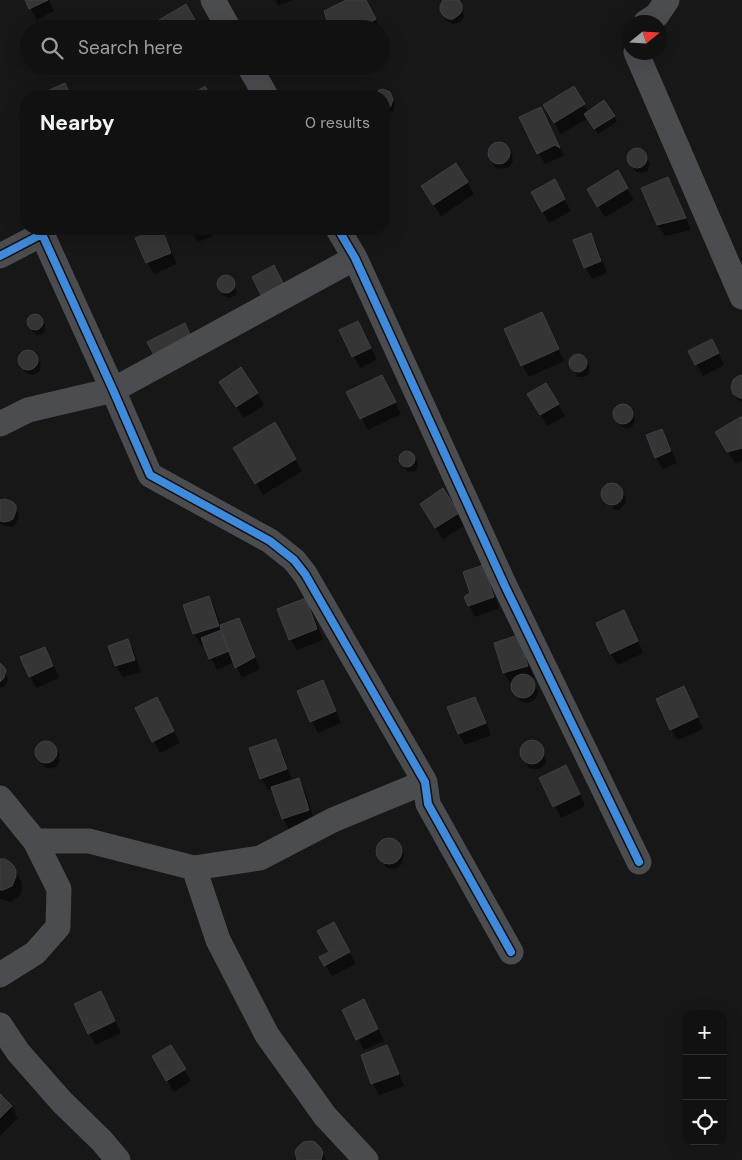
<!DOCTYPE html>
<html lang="en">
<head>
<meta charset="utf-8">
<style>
  :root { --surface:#111; --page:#1e1f1f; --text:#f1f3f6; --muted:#9c9d9f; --line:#303131 }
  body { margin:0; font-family:"DM Sans",sans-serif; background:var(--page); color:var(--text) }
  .controls { position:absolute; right:15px; bottom:15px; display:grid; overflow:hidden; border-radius:10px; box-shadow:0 5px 20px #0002 }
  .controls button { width:45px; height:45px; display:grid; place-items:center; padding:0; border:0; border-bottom:1px solid var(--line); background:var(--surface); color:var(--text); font:25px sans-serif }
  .compass { position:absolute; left:622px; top:15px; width:45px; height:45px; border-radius:50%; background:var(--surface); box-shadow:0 5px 20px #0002; rotate:72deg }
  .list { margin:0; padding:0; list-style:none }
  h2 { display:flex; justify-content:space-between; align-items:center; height:65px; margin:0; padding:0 20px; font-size:21px }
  h2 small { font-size:16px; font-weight:400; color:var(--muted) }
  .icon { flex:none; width:28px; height:28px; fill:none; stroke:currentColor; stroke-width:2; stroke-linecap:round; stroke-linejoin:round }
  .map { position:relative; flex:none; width:742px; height:1160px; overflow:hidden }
  .search { position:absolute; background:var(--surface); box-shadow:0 5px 20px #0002; left:20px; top:20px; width:370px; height:55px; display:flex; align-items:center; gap:12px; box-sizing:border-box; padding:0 18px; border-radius:28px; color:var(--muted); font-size:19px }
  .panel { position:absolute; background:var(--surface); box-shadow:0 5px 20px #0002; left:20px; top:90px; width:370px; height:145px; border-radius:20px }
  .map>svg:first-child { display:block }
</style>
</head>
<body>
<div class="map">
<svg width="742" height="1160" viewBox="0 0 742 1160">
  <rect width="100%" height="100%" fill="#171717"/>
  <path fill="#0007" d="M26,0H49L54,11L37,20Z
    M275,0H293L278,6Z
    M349,0H366L380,29H332Z
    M445,0H456L459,2L462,8L464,16L460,22L453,24L446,20L443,14Z
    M354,66H369L365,70L362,71L355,68Z
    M574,88L588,112L614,116L617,122L598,134L588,118L561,134L545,106Z
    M377,93L392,99L395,105L393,112L387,115L384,113V96H375Z
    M547,120L565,157L563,156L545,164L538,153Z
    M502,143L508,148L512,154L513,162L508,168L500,169L496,168L490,158L489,150L494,144Z
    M637,149L644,152L650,165L647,171L641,173L635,171L628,158L631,152Z
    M617,172L634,200L605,217L588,189Z
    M668,178L674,190L691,230L665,236L658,225L643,189Z
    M554,181L571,211L549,223L533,193Z
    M467,182L474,194L441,216L429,198Z
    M161,229L167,240L177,264L154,274L147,262L137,238Z
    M191,229H224L225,231L198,242Z
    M591,235L597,246L607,273L592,279L585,267Z
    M226,276L232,279L237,291L235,296L229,298L223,295L218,283L221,278Z
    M542,314L548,325L564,361L529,377L522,365Z
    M32,316H37L45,325V331L41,335H36L32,331L28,325V320Z
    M358,322L377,360L360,368L340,331Z
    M27,350L33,352L41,365L39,372L32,375L26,373L19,361L20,354Z
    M718,352L724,365L703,376L696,364Z
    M576,355L582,356L590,367L589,374L584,377H578L570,365L571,359Z
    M742,376V402L738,400L732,390Z
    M546,385L565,416L547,426L529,395Z
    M388,388L401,414L368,430L348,393Z
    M227,393H257L264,405L244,418Z
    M624,405L630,409L634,415L635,421L632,427L626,429L620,425L616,419L615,413L618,407Z
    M742,418V461L735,463L717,432Z
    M274,424L302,471L263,495L235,448Z
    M661,430L668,442L677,463L663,469L656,458L647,436Z
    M409,452L414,455L417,461L418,467L415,471L409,472L405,469L401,463V457L404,453Z
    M608,484L617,485L625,495L626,502L624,505L619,510L612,509L613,507L603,499L602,492L603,489Z
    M0,502L12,503L18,513L19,517L15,525L12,527L4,526L0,523Z
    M458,513L465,525L443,539L428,516Z
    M482,567L489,578L499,608L475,617L469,605L472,593Z
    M209,598L215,609L221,626L239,620L245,631L260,669L242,678L234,662L217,670L211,658L205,644L201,645L194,634Z
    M305,600L312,611L323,640L297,650L290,639Z
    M598,623H630L643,653L618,665L611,654Z
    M128,641L134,652L141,672L123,677L116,666L110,647Z
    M495,643L524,648L534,677L531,678L538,690L537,697L531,702L528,703L521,701L518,699L512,686V684H511L504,673Z
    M44,648L51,660L59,678L36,688L30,676Z
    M0,665L3,668L6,674L8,680L5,686L0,688Z
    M322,682L329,693L341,723L318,733L312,721L299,692Z
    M474,698L481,710L491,735L465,745L459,734Z
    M690,699L703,729L678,740L671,729Z
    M137,709L163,710L180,743L160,753Z
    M275,740L282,752L292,781L298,780L305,791L315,822L289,830L283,818L273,788L268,790L261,778Z
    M528,742H536L541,747L544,753L546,761L545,764L539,769H536L529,768L522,756L521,753L523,747Z
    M43,743H50L55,747L59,753L60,760L59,763L57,766L51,769L45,767L37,756L38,747Z
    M541,778H572L585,806L561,818Z
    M386,840L393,841L397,842L404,855L402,863L397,868L393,869L386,867L378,855L377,852L379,844Z
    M0,860L13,867L22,883L21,893L18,897L10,902L0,899Z
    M340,935L356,964L332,976L321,957L330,952Z
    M101,993L121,1033L96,1045L89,1033Z
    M370,1012L384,1041L364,1050L358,1039Z
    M171,1046L191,1081L174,1092L153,1057Z
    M387,1046L393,1058L404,1086L379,1095L373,1084L362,1056Z
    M0,1096L11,1106L18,1118L0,1136Z
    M320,1149L324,1155L325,1160H298Z"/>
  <path fill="#353536" stroke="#3f4043" d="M25,0H48L29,9Z
    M346,0H366L376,19L359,29H330L324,11Z
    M443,0H459L462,5V10L460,14L453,19H449L445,17L442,14L440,10V6Z
    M186,4L200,29H164L159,20Z
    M65,83L71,96H36Z
    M205,86L211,96H189Z
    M574,86L585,104L554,123L543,105Z
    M383,89L390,92L393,99L391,106L384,109V96H373L379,90Z
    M604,100L615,116L594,129L584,114Z
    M541,107L560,148L555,145L537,154L519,117Z
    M488 153a11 11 0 1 1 22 0a11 11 0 1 1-22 0Z
    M627 158a10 10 0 1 1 20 0a10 10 0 1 1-20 0Z
    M456,163L468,182L433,205L421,186Z
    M618,170L628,188L597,207L587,189Z
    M668,177L686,218L657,225L641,188Z
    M555,179L565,199L542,212L531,192Z
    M158,229H162L171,253L146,263L135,238Z
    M591,233L601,261L584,268L573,240Z
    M274,265L283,283L261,295L252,277Z
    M217 284a9 9 0 1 1 18 0a9 9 0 1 1-18 0Z
    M542,312L559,349L521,366L504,329Z
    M27 322a8 8 0 1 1 16 0a8 8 0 1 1-16 0Z
    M358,321L371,348L352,357L339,330Z
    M185,323L192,339L155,357L147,342Z
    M712,339L719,353L695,365L688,351Z
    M18 360a10 10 0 1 1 20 0a10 10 0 1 1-20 0Z
    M569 363a9 9 0 1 1 18 0a9 9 0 1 1-18 0Z
    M241,367L258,393L236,407L219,382Z
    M382,375L396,402L360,419L346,392Z
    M742,375V398H740L733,394L731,387L733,380L738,376Z
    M546,383L559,404L540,415L527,394Z
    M613 414a10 10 0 1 1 20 0a10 10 0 1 1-20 0Z
    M742,416V448L727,452L715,432Z
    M275,422L296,459L255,484L233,448Z
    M662,429L671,451L655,458L646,435Z
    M399 459a8 8 0 1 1 16 0a8 8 0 1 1-16 0Z
    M601 494a11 11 0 1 1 22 0a11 11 0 1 1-22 0Z
    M443,488L459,513L435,528L420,504Z
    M5,499L13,502L16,506V511L13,519L9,521L5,522L0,521V500Z
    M483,565L494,597L468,606L464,597L470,593L463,572Z
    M209,596L219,626L193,634L183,605Z
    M306,598L317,629L289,640L277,609Z
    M624,610L638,641L610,654L596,623Z
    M239,618L255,657L235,668L221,630L220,625Z
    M221,630L229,651L209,659L201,638Z
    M518,635L528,666L503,673L494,643Z
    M128,639L135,660L115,666L108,646Z
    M45,647L53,666L29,677L20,657Z
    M0,663L4,667L6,670L4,678L0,682Z
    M511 686a12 12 0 1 1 24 0a12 12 0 1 1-24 0Z
    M323,680L336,711L310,722L297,691Z
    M684,686L698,717L670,730L656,699Z
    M157,697L174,731L152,742L135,708Z
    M475,697L486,723L458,734L447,707Z
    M276,739L287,769L260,779L249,748Z
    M520 752a12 12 0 1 1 24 0a12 12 0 1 1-24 0Z
    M35 752a11 11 0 1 1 22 0a11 11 0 1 1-22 0Z
    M566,765L580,794L553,807L539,778Z
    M299,778L309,810L282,819L271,787Z
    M376 851a13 13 0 1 1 26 0a13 13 0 1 1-26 0Z
    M0,859H5L10,862L14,866L16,871V876L12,886L3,890H0Z
    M334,922L350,952L324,966L319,957L329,952L317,931Z
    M101,991L115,1021L88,1034L74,1004Z
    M364,999L378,1029L356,1040L342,1010Z
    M171,1045L186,1069L166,1081L152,1056Z
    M387,1045L399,1074L371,1084L361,1055Z
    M0,1094L12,1106L0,1118Z
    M312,1141L315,1142L321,1148L323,1153L321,1160H297L295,1152L297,1148L303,1142Z"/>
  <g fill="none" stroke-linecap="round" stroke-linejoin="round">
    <path stroke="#4b4c50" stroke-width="25" d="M213,0L229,29
      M646,22L657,15L667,0
      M636,52L742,297
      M249,66L266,96
      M338,229L355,258L505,586L639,862
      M0,256L42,234L113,390L150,475L270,541L294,560L305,574L425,782L428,804L511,952
      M0,424L28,410L113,390L355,258
      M0,798L35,841H89L194,868
      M0,975L35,953L58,927L59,889L35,841
      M0,1025L18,1052L62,1102L102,1141L118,1160
      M366,1160L325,1116L267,1035L218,940L194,868L260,858L333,820L425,782"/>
    <g stroke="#111113" stroke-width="11">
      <path id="cycleway" d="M338,229L355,258L505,586L639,862
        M0,256L42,234L113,390L150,475L270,541L294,560L305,574L425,782L428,804L511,952"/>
    </g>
    <use href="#cycleway" stroke="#408adc" stroke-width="8"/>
  </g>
</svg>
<div class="controls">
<button>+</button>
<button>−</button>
<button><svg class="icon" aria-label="locate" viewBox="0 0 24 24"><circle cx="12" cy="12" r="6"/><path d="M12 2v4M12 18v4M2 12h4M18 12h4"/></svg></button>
</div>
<svg class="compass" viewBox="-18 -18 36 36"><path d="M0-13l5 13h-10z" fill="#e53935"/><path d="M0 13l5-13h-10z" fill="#9c9d9f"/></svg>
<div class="search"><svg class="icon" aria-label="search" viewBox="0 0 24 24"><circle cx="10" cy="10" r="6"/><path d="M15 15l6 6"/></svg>Search here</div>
<section class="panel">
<h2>Nearby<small>0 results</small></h2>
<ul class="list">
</ul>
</section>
</div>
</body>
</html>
